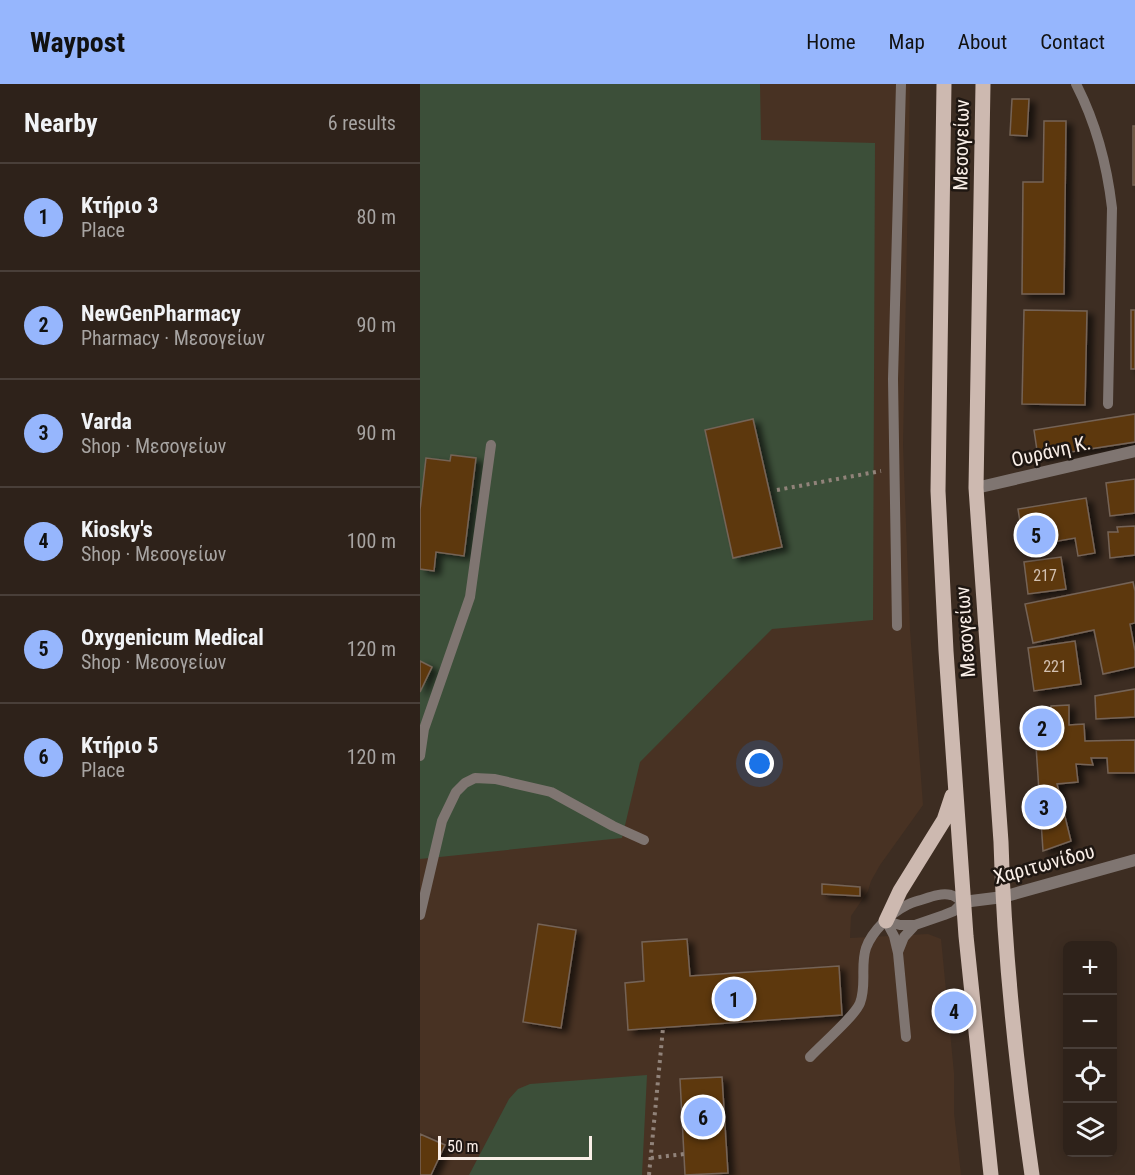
<!DOCTYPE html>
<html lang="en">
<head>
<meta charset="utf-8">
<style>
  :root { --surface:#2e221a; --page:#362a23; --text:#f1f3f6; --muted:#a7a4a2; --line:#493f39; --accent:#96b6fd }
  body { margin:0; font-family:"Roboto Condensed",sans-serif; background:var(--page); color:var(--text) }
  .controls { position:absolute; right:18px; bottom:18px; display:grid; overflow:hidden; border-radius:9px; box-shadow:0 3px 15px #0003 }
  .controls button { width:54px; height:54px; display:grid; place-items:center; padding:0; border:0; border-bottom:2px solid var(--line); background:var(--surface); color:var(--text); font:30px sans-serif }
  .scale { position:absolute; left:18px; bottom:15px; width:154px; box-sizing:border-box; padding-left:6px; border:3px solid #faefe8; border-top:0; font-size:16px; line-height:21px; white-space:nowrap; color:#faefe8; -webkit-text-stroke:4px #1f1712; paint-order:stroke }
  .you { position:absolute; left:340px; top:680px; width:21px; height:21px; margin:-15px; border:4px solid #fff; border-radius:50%; background:#1a73e8; box-shadow:0 0 0 9px #1a73e833 }
  .badge { display:grid; place-items:center; width:39px; height:39px; border-radius:50%; background:var(--accent); color:#111; font-size:20px; font-weight:700 }
  .pin { position:absolute; translate:-50% -50%; border:3px solid #fff; box-shadow:0 2px 6px #0006 }
  .list { margin:0; padding:0; list-style:none }
  h2 { display:flex; justify-content:space-between; align-items:center; height:78px; margin:0; padding:0 24px; font-size:26px }
  h2 small { font-size:20px; font-weight:400; color:var(--muted) }
  .list li { display:grid; grid-template-columns:39px 1fr auto; gap:18px; align-items:center; box-sizing:border-box; height:108px; padding:0 24px; border-top:2px solid var(--line) }
  .list b { display:block; font-size:22px; white-space:nowrap }
  .list p { margin:0; font-size:20px; white-space:nowrap; color:var(--muted) }
  .list em { font-size:20px; font-style:normal; color:var(--muted) }
  .icon { flex:none; width:33px; height:33px; fill:none; stroke:currentColor; stroke-width:2; stroke-linecap:round; stroke-linejoin:round }
  .map { position:relative; flex:none; width:715px; height:1091px; overflow:hidden }
  header { display:flex; align-items:center; gap:36px; box-sizing:border-box; height:84px; padding:0 30px; background:var(--accent); color:#111 }
  header strong { font-size:28px }
  nav { display:flex; gap:33px; margin-inline-start:auto; font-size:21px }
  main { display:flex }
  aside { flex:1; background:var(--surface) }
  .map>svg:first-child { display:block }
</style>
</head>
<body>
<header>
<strong>Waypost</strong>
<nav><a>Home</a><a>Map</a><a>About</a><a>Contact</a></nav>
</header>
<main>
<aside>
<h2>Nearby<small>6 results</small></h2>
<ul class="list">
<li><span class="badge">1</span><div><b>Κτήριο 3</b><p>Place</p></div><em>80 m</em></li>
<li><span class="badge">2</span><div><b>NewGenPharmacy</b><p>Pharmacy · Μεσογείων</p></div><em>90 m</em></li>
<li><span class="badge">3</span><div><b>Varda</b><p>Shop · Μεσογείων</p></div><em>90 m</em></li>
<li><span class="badge">4</span><div><b>Kiosky's</b><p>Shop · Μεσογείων</p></div><em>100 m</em></li>
<li><span class="badge">5</span><div><b>Oxygenicum Medical</b><p>Shop · Μεσογείων</p></div><em>120 m</em></li>
<li><span class="badge">6</span><div><b>Κτήριο 5</b><p>Place</p></div><em>120 m</em></li>
</ul>
</aside>
<div class="map">
<svg width="715" height="1091" viewBox="0 0 715 1091">
  <defs>
    <filter id="shadow"><feDropShadow dx="6" dy="4" stdDeviation="3" flood-color="#0009"/></filter>
  </defs>
  <rect width="100%" height="100%" fill="#3d2d22"/>
  <path fill="#483223" d="M0,0H490L483,361L490,546L503,721L460,781L451,797L448,807L431,832L430,854L508,850L521,855L534,989V1029L541,1091H0Z"/>
  <path fill="#3c4f39" d="M0,0H340L341,56L455,59L453,536L352,545L220,678L202,754L0,775Z
    M227,991L222,1091H49L89,1015L98,1005L110,1000Z"/>
  <path fill="#5d3711" stroke="#756456" stroke-width="1.5" filter="url(#shadow)" d="M592,15H609L607,52L590,51Z
    M624,37H646L644,210H602L603,98H623Z
    M713,42H715V101H713Z
    M604,226L667,227L665,321L602,320Z
    M711,226H715V285H711Z
    M715,330V358L618,373L614,346Z
    M333,335L362,463L313,474L285,346Z
    M31,371L56,374L44,472L16,468L14,487L0,485V426L6,374L30,377Z
    M715,395V429L690,432L686,399Z
    M666,414L675,469L658,472L655,454L604,463L598,425Z
    M715,442V471L690,474L688,448H698L697,443Z
    M641,473L646,505L608,510L604,478Z
    M713,498L715,507V539L710,540L715,567V583L683,590L674,546L613,559L605,520Z
    M655,557L661,600L614,607L608,564Z
    M0,577L12,583L0,608Z
    M715,605V633L676,635L675,612Z
    M649,621V641L664,640L665,657L715,656V689H688L687,674H671L673,681L656,680L658,698L637,700L651,757L623,767L614,632L631,630V622Z
    M402,800L440,803V812L402,810Z
    M118,840L156,846L141,944L103,938Z
    M267,855L270,892L419,882L422,931L208,946L205,899L224,897L222,858Z
    M302,993L308,1089L265,1091L260,995Z
    M0,1050L25,1061L11,1091H0Z"/>
  <g fill="none" stroke-linecap="round" stroke-linejoin="round">
    <path stroke="#91837a" stroke-width="4" stroke-dasharray="3 4.5" stroke-linecap="butt" d="M357,406L461,387
      M231,1074L264,1070
      M229,1091L243,944"/>
    <path stroke="#7f7571" stroke-width="10" d="M656,0C676,39 687,81 692,124L688,320
      M477,542L473,295L481,0
      M0,672L4,645L50,513L71,361
      M0,831L22,737L36,708L45,699L55,694L75,695L131,708L193,742L224,756
      M466,837L474,852L478,869L486,953
      M478,868L484,853L495,841
      M390,973C401,961 435,932 440,919C447,901 440,882 446,864C452,847 471,829 487,821C492,818 498,817 504,815C513,812 522,809 531,811C535,812 540,816 543,818L534,827L524,831L495,841H480L466,837"/>
    <path stroke="#7f7571" stroke-width="12" d="M556,404L715,367
      M543,818L583,813L715,776"/>
    <path stroke="#cdb9b0" stroke-width="15" d="M524,0L518,407L526,567L546,852L571,1091
      M563,0L556,404L581,758C584,870 596,981 612,1091
      M466,837L480,807L524,736L532,712"/>
  </g>
  <g text-anchor="middle" dominant-baseline="central" stroke-width="5" stroke-linejoin="round" paint-order="stroke">
    <g font-size="16" fill="#d3c1b2">
      <text x="625" y="491">217</text>
      <text x="635" y="582">221</text>
    </g>
    <g font-size="20" fill="#faefe8" stroke="#1f1712">
      <text transform="translate(541 61) rotate(-89)">Μεσογείων</text>
      <text transform="translate(631 367) rotate(-13)">Ουράνη Κ.</text>
      <text transform="translate(545 548) rotate(-94)">Μεσογείων</text>
      <text transform="translate(624 780) rotate(-15)">Χαριτωνίδου</text>
    </g>
  </g>
</svg>
<div class="controls">
<button>+</button>
<button>−</button>
<button><svg class="icon" aria-label="locate" viewBox="0 0 24 24"><circle cx="12" cy="12" r="6"/><path d="M12 2v4M12 18v4M2 12h4M18 12h4"/></svg></button>
<button><svg class="icon" aria-label="layers" viewBox="0 0 24 24"><path d="M12 4l9 5-9 5-9-5zM3 14l9 5 9-5"/></svg></button>
</div>
<div class="scale">50 m</div>
<div class="you"></div>
<div class="pin badge" style="left:314px;top:915px">1</div>
<div class="pin badge" style="left:622px;top:644px">2</div>
<div class="pin badge" style="left:624px;top:723px">3</div>
<div class="pin badge" style="left:534px;top:927px">4</div>
<div class="pin badge" style="left:616px;top:451px">5</div>
<div class="pin badge" style="left:283px;top:1033px">6</div>
</div>
</main>
</body>
</html>
